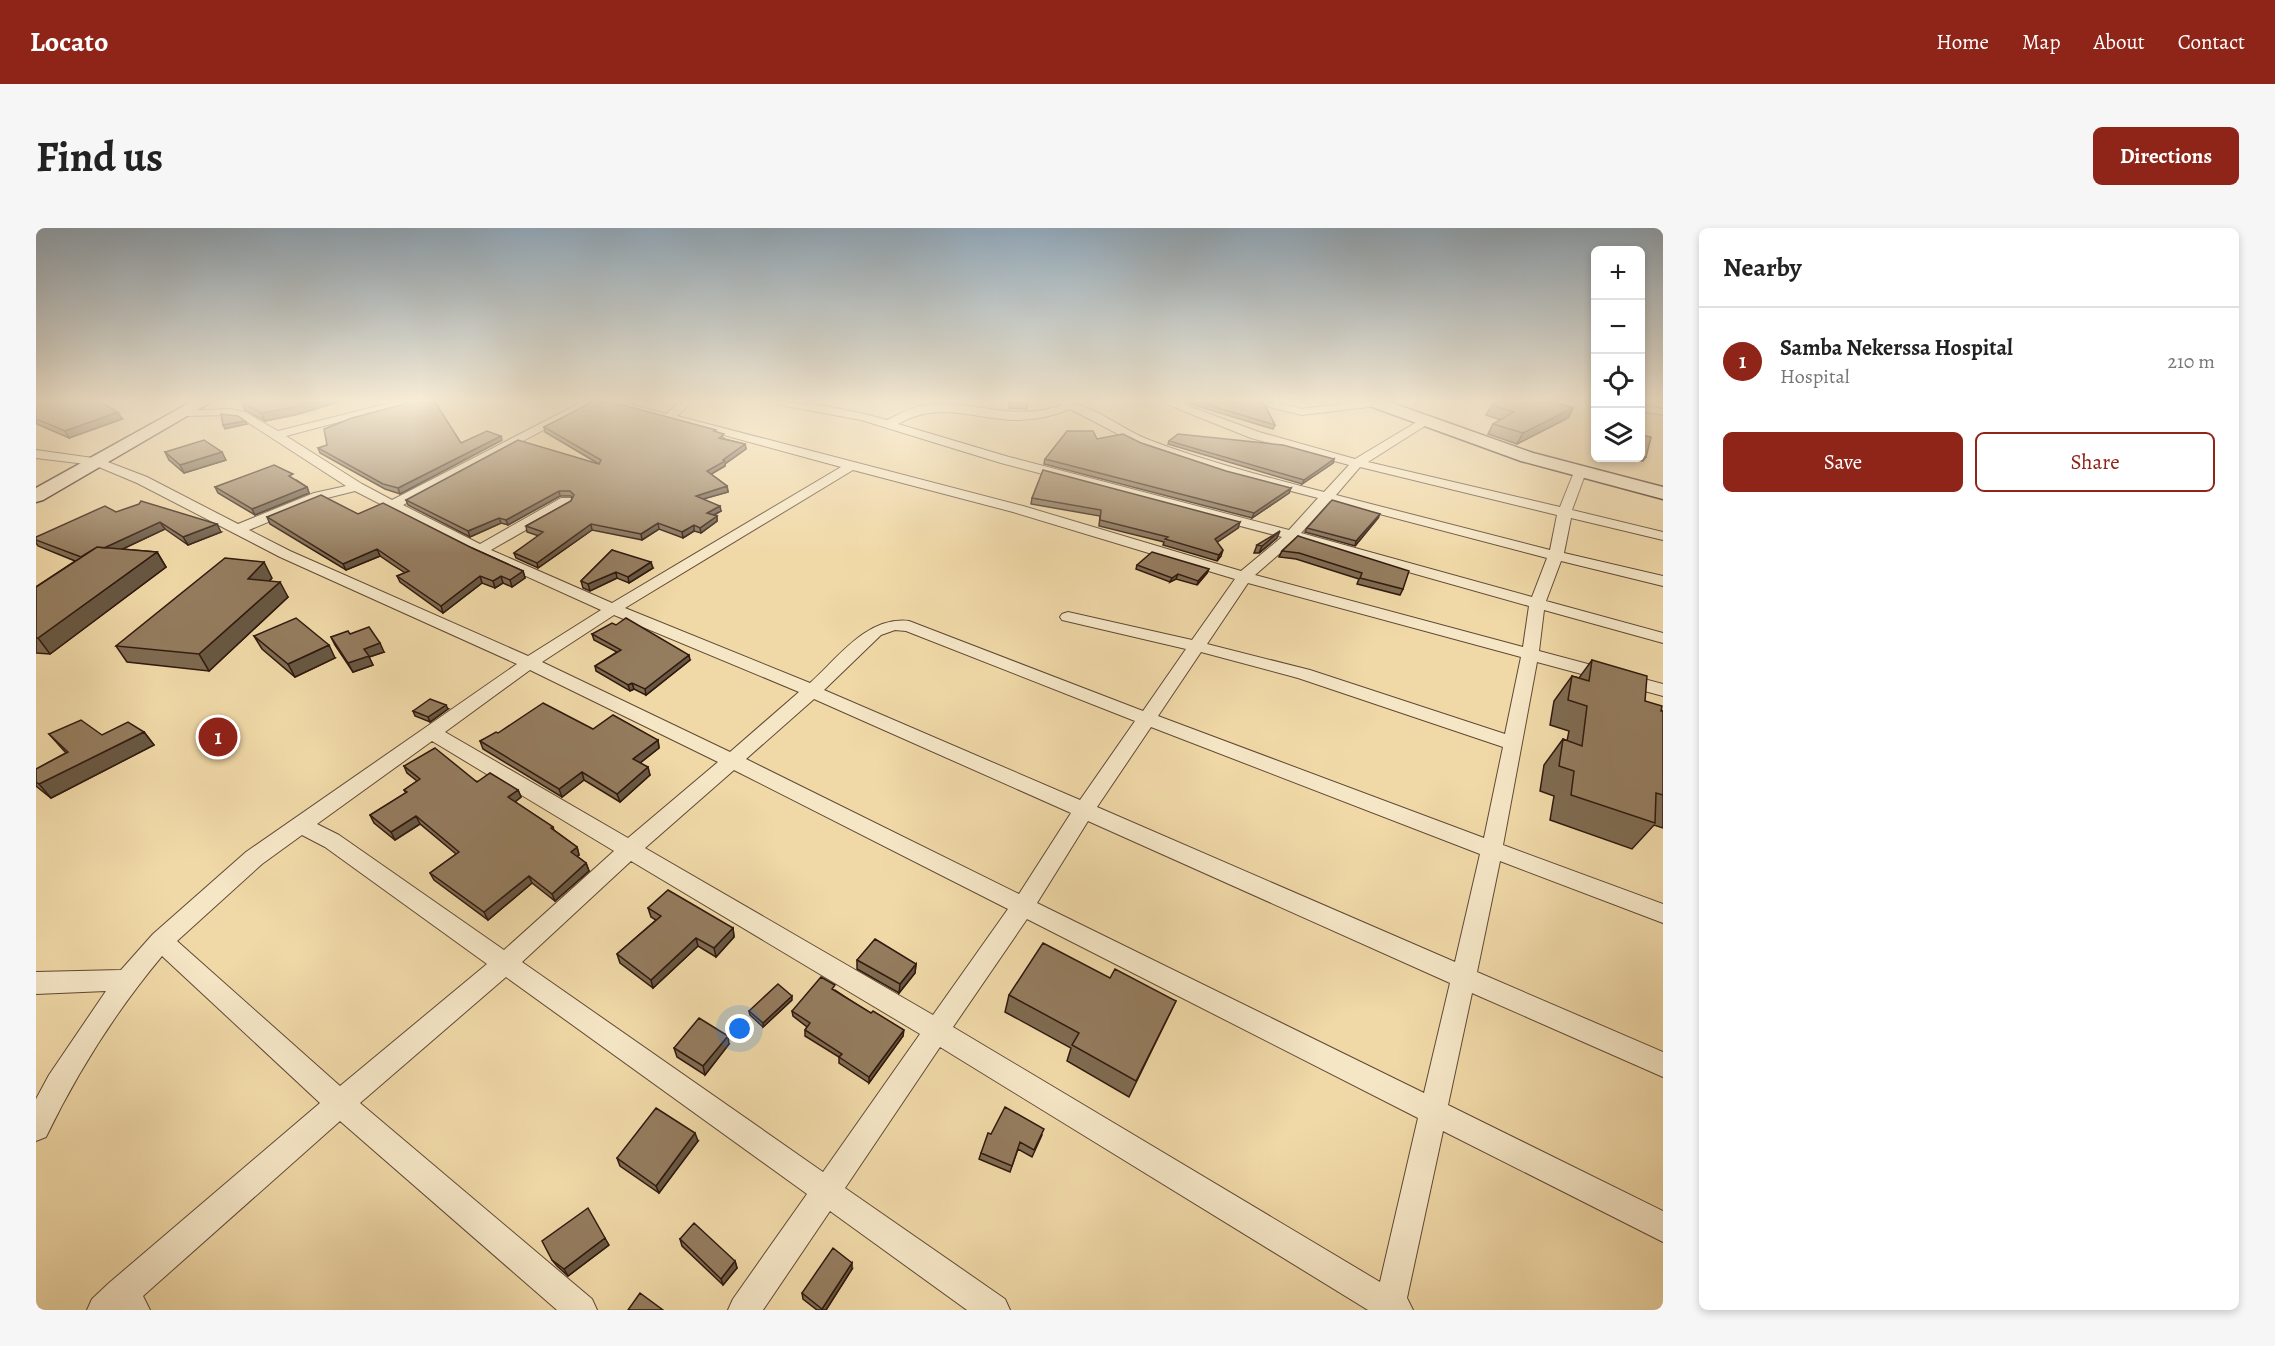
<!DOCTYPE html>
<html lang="en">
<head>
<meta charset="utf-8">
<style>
  :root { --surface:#fff; --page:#f6f6f6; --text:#222; --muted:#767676; --line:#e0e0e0; --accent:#8f2418 }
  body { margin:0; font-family:Alegreya,serif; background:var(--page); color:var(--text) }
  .controls { position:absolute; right:18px; top:18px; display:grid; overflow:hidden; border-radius:9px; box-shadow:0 3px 9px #0003 }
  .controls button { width:54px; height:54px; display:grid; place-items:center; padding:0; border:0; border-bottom:2px solid var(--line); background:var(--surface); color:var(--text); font:30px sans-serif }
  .you { position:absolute; left:704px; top:801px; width:21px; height:21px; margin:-15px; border:4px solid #fff; border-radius:50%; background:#1a73e8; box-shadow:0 0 0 9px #1a73e833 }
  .badge { display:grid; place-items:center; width:39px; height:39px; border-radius:50%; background:var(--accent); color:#fff; font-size:20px; font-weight:700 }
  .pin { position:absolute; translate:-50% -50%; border:3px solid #fff; box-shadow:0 2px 6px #0006 }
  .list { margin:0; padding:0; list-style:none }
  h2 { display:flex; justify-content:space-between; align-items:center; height:78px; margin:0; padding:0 24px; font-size:26px }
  h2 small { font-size:20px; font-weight:400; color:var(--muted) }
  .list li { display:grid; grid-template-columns:39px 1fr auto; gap:18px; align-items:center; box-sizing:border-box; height:108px; padding:0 24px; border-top:2px solid var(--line) }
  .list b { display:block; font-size:22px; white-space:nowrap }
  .list p { margin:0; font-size:20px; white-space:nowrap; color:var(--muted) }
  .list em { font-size:20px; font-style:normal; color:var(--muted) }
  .actions { display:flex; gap:12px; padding:18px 24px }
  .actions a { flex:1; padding:14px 0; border:2px solid var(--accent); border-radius:9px; text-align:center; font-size:21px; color:var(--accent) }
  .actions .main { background:var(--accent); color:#fff }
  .icon { flex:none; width:33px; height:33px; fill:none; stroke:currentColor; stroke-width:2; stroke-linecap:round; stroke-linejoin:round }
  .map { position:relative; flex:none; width:1627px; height:1082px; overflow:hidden; border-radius:9px }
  header { display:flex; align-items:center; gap:36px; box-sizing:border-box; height:84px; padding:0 30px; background:var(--accent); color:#fff }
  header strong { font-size:28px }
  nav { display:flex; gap:33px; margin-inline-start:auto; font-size:21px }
  .intro { display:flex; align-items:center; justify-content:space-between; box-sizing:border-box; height:144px; padding:0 36px }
  h1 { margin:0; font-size:42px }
  .button { padding:15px 27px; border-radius:9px; background:var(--accent); color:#fff; font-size:21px; font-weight:700 }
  main { display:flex; gap:36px; padding:0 36px }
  aside { flex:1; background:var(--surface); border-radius:9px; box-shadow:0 3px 9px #0003 }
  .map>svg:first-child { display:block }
</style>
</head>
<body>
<header>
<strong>Locato</strong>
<nav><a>Home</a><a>Map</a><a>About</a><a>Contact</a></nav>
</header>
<div class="intro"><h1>Find us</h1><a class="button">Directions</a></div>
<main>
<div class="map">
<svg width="1627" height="1082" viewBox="0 0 1627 1082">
  <rect width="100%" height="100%" fill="#f0d8a7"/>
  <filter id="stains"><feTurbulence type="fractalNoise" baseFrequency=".00333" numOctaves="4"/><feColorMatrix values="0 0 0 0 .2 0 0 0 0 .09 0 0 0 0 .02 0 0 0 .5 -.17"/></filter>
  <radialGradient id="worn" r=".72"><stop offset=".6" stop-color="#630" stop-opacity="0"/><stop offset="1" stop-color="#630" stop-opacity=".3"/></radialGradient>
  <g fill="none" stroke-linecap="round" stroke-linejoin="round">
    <g stroke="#604935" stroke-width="2">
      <path id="street" d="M358,174H378L250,208L326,256L356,272L546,174H560L367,277L444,316L525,270H535L537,273L535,276L455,322L576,375L805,239L567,174H586L630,186L644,174H656L641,188L987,278L1205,343L1246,309L965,235L825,192L744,177L739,174C776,174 815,182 851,192C863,186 876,179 890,177C936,171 980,195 1025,177L1024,174C1056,174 1085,202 1116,213C1172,234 1230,249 1288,264L1313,237L1215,210L1125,174H1141L1223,204L1319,231L1384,192H1392V196L1332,234L1524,279L1538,244L1539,241H1549L1550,244L1536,282L1627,304V312L1535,290L1528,325L1627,348V358L1525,333L1510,373L1627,405V415L1508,382L1503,423L1627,456V468L1501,434L1467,617L1627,676V695L1464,633L1441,744L1627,824V849L1436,765L1412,877L1627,983V1014L1407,903L1371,1070L1377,1082H1332L904,819L809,960L969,1071L974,1082H931L794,983L727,1082H692L697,1071L771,966L470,749L324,875L556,1071L561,1082H521L304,893L107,1068L114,1082H51L56,1071L73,1055L284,875L126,728C80,783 41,845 10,909L0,913V871L13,847L70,763L0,766V744L85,742L117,706L210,624L481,436L244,329L101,255L58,237L0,230V222L64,231L111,249L202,296L278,265L310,258L205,190L194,187L148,188L144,187V183L194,181L209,184L242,203ZM1034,181L1105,218L1189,246L1282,270L1253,302L973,229L862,196C904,172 936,191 980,192C999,192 1017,188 1034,181ZM1324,239L1521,287L1514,322L1300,267ZM817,242L977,284L1199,351L1156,412L1032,384L1026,386L1024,389L1026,392L1150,421L1107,483L873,393C831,388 802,430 774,455L589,380ZM319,263L439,325L565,382L492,428L254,323L213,302L287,271ZM1294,273L1511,330L1496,369L1265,305ZM1259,312L1493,378L1487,419L1219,347ZM1212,355L1485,429L1469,506L1274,442L1171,416ZM578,387L763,464L694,524L506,434ZM859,402L870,403L1099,493L1044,572L788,462L845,407ZM1165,424L1262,450L1467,519L1448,610L1122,488ZM494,442L682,534L592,610L409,504ZM778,471L1035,585L983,666L710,531ZM1115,499L1444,626L1419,734L1061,579ZM396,513L578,623L468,722L303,607L281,596ZM698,542L972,681L897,787L609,620ZM1052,593L1414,755L1388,865L1001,675ZM266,607L289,619L451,736L304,858L141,713L226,636ZM595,633L884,806L787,944L486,734ZM991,691L1382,890L1344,1054L917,799Z
        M1239,174L1266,181L1319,174L1346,175L1340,178L1266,187L1233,179L1231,177Z
        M1604,177L1627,181V187L1604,183Z"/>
    </g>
    <g stroke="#30190f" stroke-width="3">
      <path id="secondary" d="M155,174H175L7,272L0,274V260Z
        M1329,174H1353L1497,225L1627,259V271L1485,233L1331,177Z"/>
    </g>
    <use href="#street" fill="#f5e6c6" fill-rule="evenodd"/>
    <use href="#secondary" fill="#f5e6c6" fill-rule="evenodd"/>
  </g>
  <path fill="#7f6b51" stroke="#30190f" stroke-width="1.5" d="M0,174L86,191L33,210L1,196L0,195Z
    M206,174L263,186L229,193L209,182Z
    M973,174H992L991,181L973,180Z
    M1148,174H1227L1239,197L1237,201Z
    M564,175L680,204L689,211L709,216L710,221L689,236V238L675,246L691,258L692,264L667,271L685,283L678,287L681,288V293L665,305L658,303L647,310L623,301L606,312L556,302L502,340L480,330L478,325L503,308L491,304L490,298L535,273L536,269L535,268H524L472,297L465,295L434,309L372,277L370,272L563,236L509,204L508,199Z
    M1456,177L1537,180L1532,190L1481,216L1452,206L1457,196L1465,192L1450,187Z
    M1605,207L1610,229L1607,233L1589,230H1605Z
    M1061,211L1105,215L1253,265L1216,290L1008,236L1009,231Z
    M466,212L364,266L349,261L284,225L282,220L425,215Z
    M1133,213L1297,235L1266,256L1132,216Z
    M129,224L190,232L148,245L133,232Z
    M260,252L271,259L273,265L219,287L182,265L179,259Z
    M996,270L1202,300L1181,314L1185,328L1181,333L1127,317L1128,314L1063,298L1064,288L995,276Z
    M80,284L185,304L152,317L129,301L86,321L121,324L130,339L14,426L0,425V359L39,333L2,318L0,315V309Z
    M322,286L436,320L487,343L489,350L476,359L467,355L459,360L446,355L407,385L364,354L361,348L369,345L344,328L310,342L234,296L231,289Z
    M1342,290L1319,318L1269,304L1271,300Z
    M1262,308L1367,361L1364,367L1321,356L1323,351L1260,331L1243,329L1246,323Z
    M1241,310L1223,325H1218L1221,317Z
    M576,322L617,340L593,355L581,350L554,363L547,360L545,353Z
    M1101,337L1171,345L1161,357L1140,351L1134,354L1100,341Z
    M236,350L233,353L252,369L173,443L91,434L80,418Z
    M314,406L348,424L333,429L337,437L317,444L299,417L295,409Z
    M556,406L654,432L610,467L598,461L594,463L560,443L559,438L581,424L558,412Z
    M218,408L299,430L259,449L226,421Z
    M1556,432L1609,473L1627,483V600L1618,597L1596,621L1514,592L1518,568L1504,563L1508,537L1527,511L1531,513L1533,503L1514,497L1518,473L1536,448L1543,450Z
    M412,481L394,494L379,488L377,483Z
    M108,504L118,517L15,570L0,558V541L30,525L13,506L66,507Z
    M462,505L622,512L623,520L604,535L614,547L584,574L548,552L526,569L447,521L444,513Z
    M368,538L482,562L485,569L479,574L517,599L518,602L541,619L543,627L541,628L550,635L553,643L519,673L496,655L452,692L398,652L394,645L420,626L384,596L359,612L338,595L334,587L370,565L368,562L381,553L371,545Z
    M612,680L697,700L698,709L680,729L662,718L617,760L584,735L581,726L620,692L615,689Z
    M821,732L880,736L879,745L863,765L821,741Z
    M1074,750L1140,773L1093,869L1031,833L1035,820L969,784L973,767Z
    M799,762L867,808L833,855L803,835V829L769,808V802L771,799L757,788L756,783Z
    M756,772L727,799L714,787L713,783Z
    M693,816L669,847L641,829L638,820Z
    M955,906L1006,907L996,929L982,921L974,944L943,931L945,925Z
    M662,913L623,965L584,938L581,930Z
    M644,1011L699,1033L701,1040L687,1057L646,1018Z
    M573,1017L532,1048L521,1038L516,1032Z
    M816,1041L790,1082H781L767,1071L766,1065Z"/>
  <path fill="#685742" stroke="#30190f" stroke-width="1.5" d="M274,174H302L263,186L229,193L225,185Z
    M1537,180L1532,190L1481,216L1487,205Z
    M82,184L86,191L33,210L29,203Z
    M209,193L211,196L189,201L187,197Z
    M465,208L466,212L364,266L362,260Z
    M709,216L710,221L689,236V238L672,248L671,243Z
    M186,224L190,232L148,245L144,237Z
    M1298,231L1297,235L1266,256L1268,252Z
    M691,258L692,264L660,273V268Z
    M271,259L273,265L219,287L216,281Z
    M1255,260L1253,265L1216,290L1218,285Z
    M523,263L524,268L472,297L470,292Z
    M684,278L685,283L672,290L671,285Z
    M1344,286L1342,290L1319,318L1320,313Z
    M681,288V293L665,305L664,300Z
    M463,290L465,295L434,309L432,303Z
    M124,294L129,301L51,338L46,330Z
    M1204,294L1202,300L1177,317L1179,311Z
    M622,295L623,301L606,312L605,306Z
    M181,296L185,304L152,317L147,309Z
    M555,296L556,302L502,340L501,335Z
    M658,297V303L647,310L646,304Z
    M1244,303L1241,310L1223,325L1226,318Z
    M341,321L344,328L310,342L307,336Z
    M1187,322L1185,328L1181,333L1183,327Z
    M121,324L130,339L14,426L2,410Z
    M228,334L236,350L220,367L212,351Z
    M615,334L617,340L593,355L592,349Z
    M1173,341L1171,345L1161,357L1162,353Z
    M487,343L489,350L476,359L474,352Z
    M580,344L581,350L554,363L552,356Z
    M1142,346L1140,351L1134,354L1136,350Z
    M444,348L446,355L407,385L405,378Z
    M465,348L467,355L459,360L457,353Z
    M244,354L252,369L173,443L163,426Z
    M344,415L348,424L333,429L337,437L317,444L312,435L328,421Z
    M293,417L299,430L259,449L252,436Z
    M653,427L654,432L610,467L609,461Z
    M596,455L598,461L594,463L592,457Z
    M410,477L412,481L394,494L392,489Z
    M108,504L118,517L15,570L3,556Z
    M622,512L623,520L599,539L597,531Z
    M612,539L614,547L584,574L581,566Z
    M546,544L548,552L526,569L523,561Z
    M482,562L485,569L475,577L472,569Z
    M380,588L384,596L359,612L355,604Z
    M541,619L543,627L537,631L535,624Z
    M550,635L553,643L519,673L516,666Z
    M493,648L496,655L452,692L448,684Z
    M697,700L698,709L680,729L678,720Z
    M660,710L662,718L617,760L615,752Z
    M880,736L879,745L863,765L864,756Z
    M756,768V772L727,799V795Z
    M868,802L867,808L833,855V849Z
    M692,808L693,816L669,847L667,838Z
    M659,905L662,913L623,965L620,958Z
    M569,1010L573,1017L532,1048L528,1041Z
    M699,1033L701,1040L687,1057L685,1051Z
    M816,1035V1041L790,1082H786V1081Z"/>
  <path fill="#947c5e" stroke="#30190f" stroke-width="1.5" d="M0,174H64L82,184L29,203L0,191Z
    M206,174H274L260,179L225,185Z
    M376,174H399L425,215L451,203L465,208L362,260L347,256L282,220L291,217L288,201L316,190Z
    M556,174H563L564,175L565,174H576L680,202L678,203L688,206L683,210L709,216L687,232L689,233L671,243L691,258L660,268L684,278L671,285L681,288L664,300L658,297L646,304L622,295L605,306L555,296L501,335L478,325L507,304L490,298L535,273L538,267L534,263H523L470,292L463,290L432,303L370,272L482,212L563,236L565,232L508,199Z
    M1162,174H1227L1239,197Z
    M1462,174H1519L1537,180L1487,205L1457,196L1478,184L1456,177Z
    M185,186L202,188L209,193L187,197Z
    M1031,203H1057L1061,211L1087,206L1105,215L1190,243L1255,260L1218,285L1009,231Z
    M1142,206L1247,217L1298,231L1268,252L1133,213Z
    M1605,207L1615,209L1610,229L1605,228Z
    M168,212L186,224L144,237L129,224Z
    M238,237L257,246L253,248L271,259L216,281L179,259Z
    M1007,242L1204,294L1179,311L1187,322L1183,327L1129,311L1132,309L1064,292L1065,282L996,270Z
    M285,267L322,286L347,275L436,320L487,343L474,352L465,348L457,353L444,348L405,378L361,348L373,343L341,321L307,336L231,289Z
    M1296,272L1344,286L1320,313L1271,300Z
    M105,273L181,296L147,309L124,294L68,320L61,319L45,329L0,312V309L69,278L80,284L103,276Z
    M1244,303L1226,318L1221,317Z
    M1262,308L1373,343L1367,361L1324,350L1326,345L1263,325L1246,323Z
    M61,319L121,324L2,410H0V359Z
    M576,322L615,334L592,349L580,344L552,356L545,353Z
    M1116,324L1173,341L1162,353L1142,346L1136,350L1101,337Z
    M189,330L228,334L212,351L244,354L163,426L80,418Z
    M260,390L293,417L252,436L218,408Z
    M590,390L653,427L609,461L596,455L592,457L559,438L585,422L556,406L576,395L580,397Z
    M333,399L344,415L328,421L333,428L312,435L295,409L312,403L314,406Z
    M1556,432L1611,448L1609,473L1626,478L1625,483H1627V567L1620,565L1619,595L1535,567L1538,543L1523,538L1527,511L1546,518L1551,478L1532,472L1536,448L1553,453Z
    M394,471L410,477L392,489L377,483Z
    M507,475L557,501L577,487L622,512L597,531L612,539L581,566L546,544L523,561L444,513L460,504L462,505Z
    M45,492L66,507L92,494L108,504L3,556L0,554V541L32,524L13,506Z
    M399,520L441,554L454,545L482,562L472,569L517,599L515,600L541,619L535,624L550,635L516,666L493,648L448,684L394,645L423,624L380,588L355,604L334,587L371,564L368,562L384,551L368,538Z
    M632,662L697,700L678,720L660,710L615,752L581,726L625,688L612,680Z
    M839,711L880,736L864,756L821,732Z
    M1007,715L1074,750L1079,741L1140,773L1100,853L1036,817L1043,805L973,767Z
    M785,749L799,757L796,761L835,785L837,783L868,802L833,849L803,829L806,826L769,802L774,795L756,783Z
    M742,756L756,768L727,795L713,783Z
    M663,790L692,808L667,838L638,820Z
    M969,879L1008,901L998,922L984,914L976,938L945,925L952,905L955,906Z
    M620,880L659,905L620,958L581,930Z
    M552,980L569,1010L528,1041L516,1032L506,1013Z
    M658,995L699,1033L685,1051L644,1011Z
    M797,1020L816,1035L786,1081L766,1065Z
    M604,1065L627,1082H592Z"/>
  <linearGradient id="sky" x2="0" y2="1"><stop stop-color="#91a8b9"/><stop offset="0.53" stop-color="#f8edd7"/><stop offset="1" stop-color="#f8edd7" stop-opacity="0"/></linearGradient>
  <rect width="1627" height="326" fill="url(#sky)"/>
  <rect width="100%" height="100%" filter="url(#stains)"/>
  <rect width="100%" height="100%" fill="url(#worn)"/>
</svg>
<div class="controls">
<button>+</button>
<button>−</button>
<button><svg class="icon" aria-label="locate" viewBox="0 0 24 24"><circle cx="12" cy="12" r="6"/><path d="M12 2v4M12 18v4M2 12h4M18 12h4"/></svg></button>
<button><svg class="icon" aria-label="layers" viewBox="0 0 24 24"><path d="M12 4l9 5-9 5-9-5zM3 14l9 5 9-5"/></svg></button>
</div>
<div class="you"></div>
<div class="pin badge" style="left:182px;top:509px">1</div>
</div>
<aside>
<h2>Nearby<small></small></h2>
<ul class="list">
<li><span class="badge">1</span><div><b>Samba Nekerssa Hospital</b><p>Hospital</p></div><em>210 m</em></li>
</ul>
<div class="actions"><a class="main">Save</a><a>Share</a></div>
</aside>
</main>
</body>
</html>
